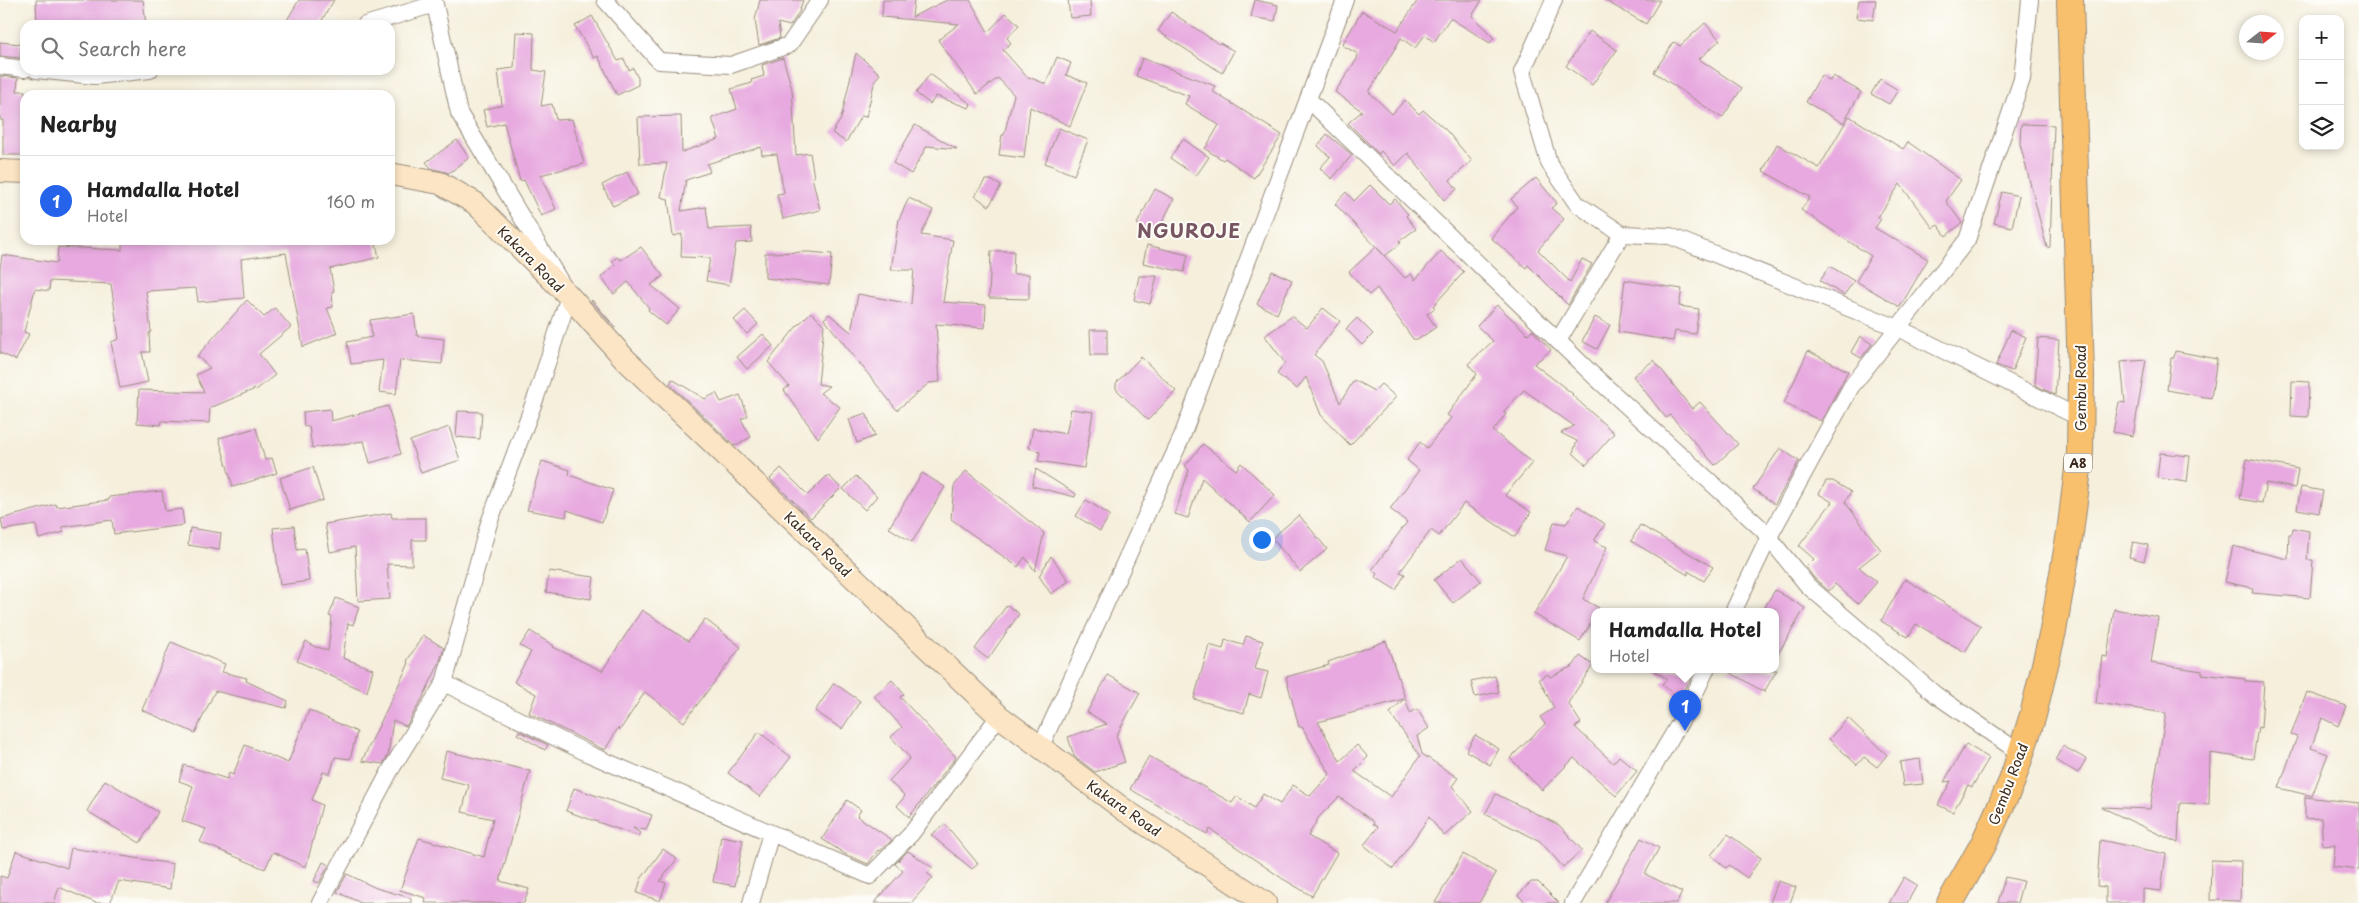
<!DOCTYPE html>
<html lang="en">
<head>
<meta charset="utf-8">
<style>
  :root { --surface:#fff; --page:#f2f2f2; --text:#222; --muted:#767676; --line:#e0e0e0; --accent:#2563eb }
  body { margin:0; font-family:"Playpen Sans",sans-serif; background:var(--page); color:var(--text) }
  .controls { position:absolute; right:15px; top:15px; display:grid; overflow:hidden; border-radius:10px; box-shadow:0 2px 8px #0003 }
  .controls button { width:45px; height:45px; display:grid; place-items:center; padding:0; border:0; border-bottom:1px solid var(--line); background:var(--surface); color:var(--text); font:25px sans-serif }
  .compass { position:absolute; left:2239px; top:15px; width:45px; height:45px; border-radius:50%; background:var(--surface); box-shadow:0 2px 8px #0003; rotate:73deg }
  .you { position:absolute; left:1261px; top:539px; width:18px; height:18px; margin:-12px; border:4px solid #fff; border-radius:50%; background:#1a73e8; box-shadow:0 0 0 8px #1a73e833 }
  .badge { display:grid; place-items:center; width:32px; height:32px; border-radius:50%; background:var(--accent); color:#fff; font-size:16px; font-weight:700 }
  .pin { position:absolute; translate:-50% -41px; filter:drop-shadow(0 1px 2px #0008) }
  .pin::after { content:''; position:absolute; top:26px; width:18px; height:15px; background:inherit; clip-path:polygon(0 0,100% 0,50% 100%) }
  .popup { position:absolute; left:1591px; top:608px; width:188px; height:65px; box-sizing:border-box; display:grid; place-content:center; border-radius:10px; background:var(--surface); filter:drop-shadow(0 1px 4px #0005); font-size:16px; white-space:nowrap; color:var(--muted) }
  .popup b { font-size:19px; color:var(--text) }
  .popup::after { content:''; position:absolute; left:50%; top:100%; margin-left:-10px; border:10px solid transparent; border-top-color:var(--surface) }
  .list { margin:0; padding:0; list-style:none }
  h2 { display:flex; justify-content:space-between; align-items:center; height:65px; margin:0; padding:0 20px; font-size:21px }
  h2 small { font-size:16px; font-weight:400; color:var(--muted) }
  .list li { display:grid; grid-template-columns:32px 1fr auto; gap:15px; align-items:center; box-sizing:border-box; height:90px; padding:0 20px; border-top:1px solid var(--line) }
  .list b { display:block; font-size:19px; white-space:nowrap }
  .list p { margin:0; font-size:16px; white-space:nowrap; color:var(--muted) }
  .list em { font-size:16px; font-style:normal; color:var(--muted) }
  .icon { flex:none; width:28px; height:28px; fill:none; stroke:currentColor; stroke-width:2; stroke-linecap:round; stroke-linejoin:round }
  .map { position:relative; flex:none; width:2359px; height:903px; overflow:hidden }
  .search { position:absolute; background:var(--surface); box-shadow:0 2px 8px #0003; left:20px; top:20px; width:375px; height:55px; display:flex; align-items:center; gap:12px; box-sizing:border-box; padding:0 18px; border-radius:15px; color:var(--muted); font-size:19px }
  .panel { position:absolute; background:var(--surface); box-shadow:0 2px 8px #0003; left:20px; top:90px; width:375px; height:155px; border-radius:15px }
  .map>svg:first-child { display:block }
</style>
</head>
<body>
<div class="map">
<svg width="2359" height="903" viewBox="0 0 2359 903">
  <rect width="100%" height="100%" fill="#fdfcf7"/>
  <filter id="ink" filterUnits="userSpaceOnUse"><feTurbulence type="fractalNoise" baseFrequency=".02" numOctaves="2"/><feDisplacementMap in="SourceGraphic" scale="10" xChannelSelector="R" yChannelSelector="G"/><feConvolveMatrix kernelMatrix="1 2 1 2 8 2 1 2 1" color-interpolation-filters="sRGB"/></filter>
  <filter id="wash" filterUnits="userSpaceOnUse"><feTurbulence type="fractalNoise" baseFrequency=".0096" numOctaves="4" result="noise"/><feDisplacementMap in="SourceGraphic" scale="20" xChannelSelector="R" yChannelSelector="G"/><feGaussianBlur stdDeviation="1.12" result="paint"/><feColorMatrix in="noise" values="0 0 0 0 0 0 0 0 0 0 0 0 0 0 0 0 0 1.4 0 .05"/><feComposite in="paint" operator="in"/></filter>
  <g filter="url(#wash)">
    <rect width="100%" height="100%" fill="#f5efdc"/>
    <g id="blocks">
      <path fill="#e7a9df" fill-rule="evenodd" d="M36,0H143L146,25H37Z
        M299,0H334L319,25H284Z
        M760,0H803L799,12L790,26L778,23L780,38L759,45L755,20Z
        M883,0H914L912,17L947,0H970L988,32L1006,13L1019,25L1007,38L1011,43L1003,50L1026,76L1046,84L1057,57L1071,63L1066,75L1087,83L1070,126L1030,107L1024,158L999,155L1002,135H1004L1014,95L998,78L977,94L938,40L959,24L882,17Z
        M1068,0H1090L1091,16L1070,18Z
        M1255,0L1278,5L1275,21L1251,17Z
        M1418,0H1482L1472,16L1494,38L1490,43L1450,18L1434,42L1425,35L1415,48L1401,38L1369,92L1392,114L1405,100L1419,114L1423,110L1446,130L1472,161L1450,180L1457,189L1444,200L1408,153L1395,166L1381,151L1379,154L1348,123L1362,111L1335,92L1357,59L1358,54L1342,45L1362,11L1397,31Z
        M1604,0H1660L1646,24Z
        M1859,0H1876L1873,20L1856,18Z
        M1171,12L1219,44L1220,43L1234,51L1222,73L1158,31Z
        M592,16L618,61L624,59L629,70L633,68L638,78V85L617,95L598,56L594,58L575,26Z
        M1705,23L1720,40L1699,59L1742,88L1722,118L1654,72L1674,42L1680,46Z
        M1590,31L1617,50L1592,85L1566,66Z
        M516,32L534,33L533,70L546,72L541,106L552,104L556,120L572,119L584,164L540,175L556,209L541,216L524,180L520,181L504,123L487,127L483,110L502,105L498,70L514,68Z
        M0,42L21,44L20,58L0,56Z
        M856,53L880,74L875,80L866,117L861,116L846,142L832,133L841,119Z
        M783,58L792,89L796,155L810,153L814,177H812L820,210L783,219L777,194L784,193L777,154L762,155L761,147L707,164L710,172L686,180L681,211L706,207L709,229L751,227L752,242L736,243L729,285L706,281L710,258L681,257L682,234L673,236L668,199L661,197L667,163L640,164L638,117L681,116L682,152L719,139L712,118L737,109L731,89L752,83L751,80L764,76L762,65Z
        M1142,58L1215,86L1212,91L1282,135L1254,178L1225,158L1223,160L1205,149L1219,125L1185,104L1189,96L1136,76Z
        M930,74L971,104L969,108L936,96L930,104L916,93Z
        M1821,75L1830,81L1833,76L1861,92L1843,123L1806,102Z
        M0,76L18,78L17,91H25V155H3V120H0Z
        M1880,79L1898,90L1889,104L1871,94Z
        M1849,116L1903,149L1908,142L1961,180L1946,201L1962,223L1946,236L1938,225L1933,228L1900,184L1878,217L1881,219L1875,228L1928,259L1900,307L1856,281L1871,256L1801,210L1810,197L1763,171L1777,144L1819,168Z
        M2021,124L2054,125L2050,247L2047,248L2020,144Z
        M915,125L957,149L927,146L911,174L893,163Z
        M1059,128L1088,140L1074,175L1045,163Z
        M1327,134L1352,155L1332,179L1320,168L1330,157L1318,146Z
        M1183,139L1209,157L1196,176L1170,158Z
        M457,140L469,158L449,173L431,168L426,162Z
        M627,172L638,194L613,206L602,185Z
        M1536,178L1557,203L1551,208L1564,219L1538,250L1570,282L1582,259L1592,264L1568,305L1528,265L1526,268L1491,238L1517,207L1511,199Z
        M985,180H991L1001,186L989,206L975,196Z
        M1370,185L1389,204L1395,199L1408,214L1406,216L1416,229L1399,241L1401,243L1385,256L1335,204L1346,192L1354,201Z
        M1155,189L1174,199L1156,234L1137,224Z
        M2002,192L2019,196L2012,227L1994,223Z
        M909,198L933,210L921,235L953,240L943,302L986,305L985,328L936,324L940,382L929,383L897,410L824,319L829,314L851,332L858,294L911,304L914,270H891L899,219Z
        M122,240H375L379,257L330,269L334,291L332,292L333,307L327,308L337,333L303,347L286,253L241,259L244,298L198,302L196,288L146,291L151,332L149,333L150,352H142L148,382L120,388L111,342L119,339L111,284L50,281L49,291L35,289L24,332L29,334L16,360L0,353V269L2,255L57,263L58,247L122,250Z
        M1147,245L1188,255L1184,272L1143,263Z
        M641,247L663,276L651,285L680,309L666,325L648,310L649,308L628,282L614,294L601,277L615,265L612,261L617,257L621,260Z
        M1376,247L1405,278L1411,274L1415,280L1441,251L1464,272L1433,306L1435,308L1427,314L1436,327L1419,339H1413L1377,288L1369,295L1349,272Z
        M991,251H1014L1013,274H1029V299L989,298Z
        M809,252L832,254L829,285L765,278V253Z
        M1830,266L1854,281L1844,295L1820,281Z
        M1272,271L1292,280L1277,314L1257,304Z
        M1139,276H1157L1150,304L1134,300Z
        M1625,280L1682,289L1679,306L1699,309L1695,334L1675,331L1673,341L1618,332Z
        M247,300L264,317L275,308L291,327L259,354L275,375L256,390L255,389L210,408L209,423L162,421L161,425L137,423L139,390L204,392L196,375L210,368L197,356Z
        M592,300L615,327V328L591,301Z
        M1497,305L1528,334L1532,330L1551,350L1534,364L1573,394L1572,395L1614,433L1586,465L1573,453L1577,441L1561,433L1574,426L1524,390L1503,412L1506,414L1493,431L1532,463L1505,495L1531,512L1515,537L1464,503L1439,536L1431,530L1400,572L1405,574L1396,590L1375,577L1377,574L1372,570L1407,522L1390,509L1419,470L1407,460L1420,442L1427,448L1451,418L1447,415L1477,374L1468,364L1493,341L1477,326Z
        M1323,308L1340,321L1314,355L1322,361L1340,403L1354,380L1374,391L1381,384L1396,397L1350,445L1321,415L1306,377L1297,389L1277,374L1285,363L1265,336L1292,316L1307,328Z
        M745,310L758,324L747,334L734,320Z
        M811,312L824,325L818,384L829,386L820,393L840,407L818,438L784,390L789,386L768,362L797,326Z
        M414,314L417,336L444,339L442,364L400,360L396,394L379,392L383,360L351,364L347,342L372,337L370,320Z
        M1595,317L1610,325L1597,349L1582,341Z
        M1357,318L1373,334L1362,345L1346,329Z
        M1090,330H1107V355H1091Z
        M2011,330L2026,337L2012,371L1996,365Z
        M763,334L773,346L747,369L737,357Z
        M1860,336L1872,344L1861,358L1851,352Z
        M2038,338L2059,340L2055,395L2035,385Z
        M1808,351L1848,371L1821,421L1784,403Z
        M2175,351L2217,359L2211,398L2167,390L2171,358H2174Z
        M1141,357L1176,391L1148,420L1116,389V383Z
        M1654,360L1692,409L1700,402L1738,444L1715,465L1670,415L1666,418L1633,376Z
        M2146,360L2133,436L2113,432L2119,402L2125,403L2121,362Z
        M672,379L705,399L716,393L721,402L740,395L748,416L741,419L751,437L735,446L670,384Z
        M2292,381L2309,382L2308,417L2291,416Z
        M388,406L401,454L370,463L364,441L312,448L309,426L304,427L303,412L330,409L331,421Z
        M1071,409L1093,412L1084,468L1038,461L1040,452L1029,448L1033,428L1066,434Z
        M458,411L482,412L480,439L456,437Z
        M866,413L875,436L857,443L849,419Z
        M449,427L460,460L421,473L410,441Z
        M256,428L265,460L272,458L277,473L233,487L219,438Z
        M1203,444L1236,470L1241,463L1275,495L1250,522L1202,478L1188,518L1175,514L1189,470L1185,466Z
        M1780,448L1799,461L1775,504L1753,489Z
        M2160,453L2190,456L2187,482L2157,478Z
        M2247,459L2298,469L2295,488L2266,483L2262,503L2240,499Z
        M542,461L570,470L569,475L613,490L602,522L567,510L566,517L527,510Z
        M313,467L323,500L290,510L280,478Z
        M781,468L808,495L828,475L841,488L811,518L770,479Z
        M1036,469L1076,494L1075,497L1032,486Z
        M966,471L1044,533L1035,571L1025,557L1018,567L951,519L954,486Z
        M922,473L945,487L912,542L889,528Z
        M856,476L877,496L865,510L843,489Z
        M1826,481H1833L1851,492L1845,502L1881,550L1859,567L1877,582L1858,604L1835,584L1829,591L1814,578L1806,567L1814,559L1799,546L1832,502L1819,494Z
        M2301,487L2323,491L2319,513L2297,509Z
        M162,491L165,511L182,509L184,525L114,534L112,520L62,527L64,532L39,539L36,525L3,530L1,519L56,504L57,507L109,500V497Z
        M1086,500L1110,515L1100,531L1076,516Z
        M1578,506L1605,524L1594,541L1607,547L1583,599L1599,608L1595,612V616L1580,641L1534,614L1567,556L1545,550L1554,522L1566,524Z
        M391,513L392,518H426V540H412V565L387,564L390,599L358,601L355,547L330,552L325,524Z
        M1299,515L1327,549L1300,572L1272,538Z
        M1640,525L1713,567L1704,581L1688,571V575L1631,541Z
        M294,526L297,550L305,549L309,581L280,585L273,528Z
        M190,528L221,533L219,550L188,545Z
        M2293,528L2309,531L2307,560H2313L2310,598L2252,593L2253,588L2225,582L2233,546L2288,559L2289,534H2292Z
        M2133,542L2148,545L2144,561L2129,557Z
        M1051,556L1069,581L1051,594L1039,576Z
        M1462,558L1481,581L1453,603L1434,580Z
        M549,571L594,577L591,599L546,592Z
        M1905,579L1981,626L1965,652L1916,624L1908,637L1881,621Z
        M1775,590L1805,608L1775,659V612H1762Z
        M336,598L359,607L353,625L348,623L343,658L373,669L367,692L297,661L306,641L317,648L318,647L328,651L332,617L329,616Z
        M1007,605L1019,614L988,659L975,649Z
        M2114,609L2158,617L2151,663L2202,671V674L2245,679V681L2264,682L2261,728L2258,727L2253,759L2210,753L2209,804L2180,803L2178,843L2101,807L2150,809L2166,713L2096,703L2102,656L2107,657Z
        M642,610L688,641L705,619L741,647L684,722L645,692L620,730L618,728L605,750L529,713L536,694L514,682L531,652L520,646L530,631L554,646L553,647L602,671Z
        M423,635L444,648L439,664L422,699L406,726L393,720L388,755L383,764L362,761L409,663L407,661Z
        M1246,636L1263,641L1255,669L1268,672L1261,698L1249,694L1244,713L1194,699L1209,645L1223,649L1225,640L1243,645Z
        M1386,641L1410,713L1417,709L1429,728L1417,736L1422,754L1458,778L1452,786L1473,811L1444,836L1429,817L1393,869L1364,845L1378,827L1373,824L1374,822L1339,797L1319,817L1308,836L1337,853L1312,896L1283,879L1210,829L1207,834L1130,789L1149,756L1232,803L1237,796L1254,808L1263,794L1280,804L1293,785L1310,796L1330,774L1302,727H1299L1286,677L1329,665L1328,662ZM1404,699L1390,713L1420,756L1391,797L1354,771L1368,757L1357,745L1340,761L1318,722Z
        M171,642L225,664L222,672L247,678L246,681L288,701L286,708L215,691L195,733L142,710Z
        M1580,656L1593,665L1568,703L1581,723L1575,727L1613,763L1619,756L1637,771L1616,796L1574,758L1542,790L1510,758L1545,724L1540,717L1554,708L1539,679L1548,674L1550,677L1573,666Z
        M1653,670H1683L1691,678L1679,699L1662,684L1667,679Z
        M1726,670H1777L1764,692Z
        M1108,675L1140,693L1116,736L1125,762L1095,772L1074,756L1068,737L1107,724L1087,712Z
        M1495,676L1499,692L1475,697L1471,681Z
        M892,680L904,694L900,697L956,757L909,817L897,806L905,796L889,781L910,758L891,737L902,727L874,696Z
        M834,683L860,701L842,729L815,711Z
        M2307,692L2346,706L2338,726L2322,718L2311,748L2328,754L2312,796L2279,788L2297,737L2291,735Z
        M309,710L357,732L350,759L335,757L330,774L323,772L312,800L322,805L306,867L273,852L265,869L200,842L206,829L182,821L193,786L179,781L184,765L227,779L229,773L233,775L245,745L288,763Z
        M1848,718L1887,755L1877,767L1864,757L1857,765L1829,739Z
        M519,731L548,745L545,750L517,734Z
        M759,732L791,757L760,797L728,773Z
        M1475,735L1499,749L1490,765L1466,751Z
        M1966,744L1989,758L1972,787L1968,785L1953,812L1938,805L1951,781L1944,782Z
        M2063,746L2086,759L2078,773L2055,760Z
        M446,751L530,771L500,881L529,889L524,903H425L426,898L400,890L419,838L484,857L493,819L462,812L469,785L440,778Z
        M1920,759L1923,784L1903,786L1900,762Z
        M105,780L158,812L140,843L87,811Z
        M574,788L652,815L646,830L633,828L640,833L638,836L566,811Z
        M1496,794L1559,825L1582,850L1563,867L1540,841L1485,814Z
        M2305,797L2359,803V870L2333,867L2335,845L2323,846L2321,818L2305,819Z
        M847,800L861,810L857,816L892,840L880,851L878,850L868,864L845,854L822,839Z
        M945,824L978,864L972,869L931,835Z
        M1728,834L1761,858L1747,878L1729,865L1726,868L1711,855Z
        M721,836L743,840L735,886L713,882Z
        M1641,838L1659,848L1645,874L1682,892L1677,903H1605Z
        M2100,840L2166,854L2161,891L2143,889V903H2106V887L2097,886Z
        M71,848L173,864L170,889L119,881L110,903H96L59,887L54,903H0V876L7,878L16,851L67,868Z
        M663,849L677,859L660,881L666,883L660,901L637,893L641,879Z
        M908,851L933,868L927,873L933,878L911,903H874L903,871L895,864Z
        M1463,854L1496,873L1479,903H1435Z
        M2211,860L2241,861L2240,901L2210,900Z
        M323,862L329,865L319,883L314,881Z
        M347,874L376,888L411,898V903H361L337,892Z
        M1904,877L1917,885L1907,903H1889Z
        M2005,877L2023,881L2017,903H1998Z
        M1778,881L1796,887L1790,903H1770Z
        M1531,882H1538L1559,903H1526L1518,895Z"/>
    </g>
  </g>
  <g filter="url(#ink)">
    <use href="#blocks" fill-opacity="0" stroke="#988c7d" stroke-width="1"/>
    <g fill="none" stroke-linecap="round" stroke-linejoin="round">
      <g stroke="#988c7d" stroke-width="18">
        <path id="street" d="M605,0L659,61L731,65L789,45L820,0
          M1554,0L1522,72L1549,163L1577,204L1622,234L1670,236L1898,328L2080,418
          M365,25L435,4
          M0,66L25,69
          M36,70L95,76L150,70
          M1308,99L1593,375L1762,529L1808,586L1936,695L2020,753
          M1558,341L1622,234
          M1733,612L1769,537L1851,387L1967,240L2022,79L2030,0
          M444,683L589,754L870,876L911,834L999,716
          M1040,748L1181,439L1345,0
          M320,903L390,771L444,683L489,523L536,397L569,296L459,113L434,0
          M751,903L771,833
          M1573,903L1685,714L1706,670"/>
      </g>
      <g stroke="#988c7d" stroke-width="24">
        <path id="secondary" d="M0,171L25,172
          M390,174L440,183L475,203L569,296L625,359L999,716L1123,809L1265,903"/>
      </g>
      <g stroke="#988c7d" stroke-width="28">
        <path id="primary" d="M1950,903L1983,845L2012,781L2033,715L2053,631L2070,533L2080,453L2081,376L2070,0"/>
      </g>
      <use href="#street" stroke="#fff" stroke-width="16"/>
      <use href="#secondary" stroke="#fce5c4" stroke-width="22"/>
      <use href="#primary" stroke="#f8bf6c" stroke-width="26"/>
    </g>
  </g>
  <g text-anchor="middle" dominant-baseline="central" stroke-width="4" stroke-linejoin="round" paint-order="stroke">
    <rect fill="#fdfcf7" stroke="#75695f" stroke-width="1" x="2064" y="453.5" width="28" height="19" rx="4"/>
    <g font-size="12" font-weight="bold" fill="#3b2a1e">
      <text x="2078" y="463">A8</text>
    </g>
    <g font-size="14" fill="#3b2a1e" stroke="#fdfcf7">
      <text transform="translate(531 259) rotate(45)">Kakara Road</text>
      <text transform="translate(2080 388) rotate(-90)">Gembu Road</text>
      <text transform="translate(818 544) rotate(44)">Kakara Road</text>
      <text transform="translate(2008 784) rotate(-69)">Gembu Road</text>
      <text transform="translate(1124 808) rotate(35)">Kakara Road</text>
    </g>
    <g font-size="19" font-weight="bold" letter-spacing="1" fill="#775662" stroke="#fdfcf7">
      <text x="1189" y="230">NGUROJE</text>
    </g>
  </g>
</svg>
<div class="controls">
<button>+</button>
<button>−</button>
<button><svg class="icon" aria-label="layers" viewBox="0 0 24 24"><path d="M12 4l9 5-9 5-9-5zM3 14l9 5 9-5"/></svg></button>
</div>
<svg class="compass" viewBox="-18 -18 36 36"><path d="M0-13l5 13h-10z" fill="#e53935"/><path d="M0 13l5-13h-10z" fill="#767676"/></svg>
<div class="you"></div>
<div class="pin badge" style="left:1685px;top:731px">1</div>
<div class="popup"><b>Hamdalla Hotel</b>Hotel</div>
<div class="search"><svg class="icon" aria-label="search" viewBox="0 0 24 24"><circle cx="10" cy="10" r="6"/><path d="M15 15l6 6"/></svg>Search here</div>
<section class="panel">
<h2>Nearby<small></small></h2>
<ul class="list">
<li><span class="badge">1</span><div><b>Hamdalla Hotel</b><p>Hotel</p></div><em>160 m</em></li>
</ul>
</section>
</div>
</body>
</html>
